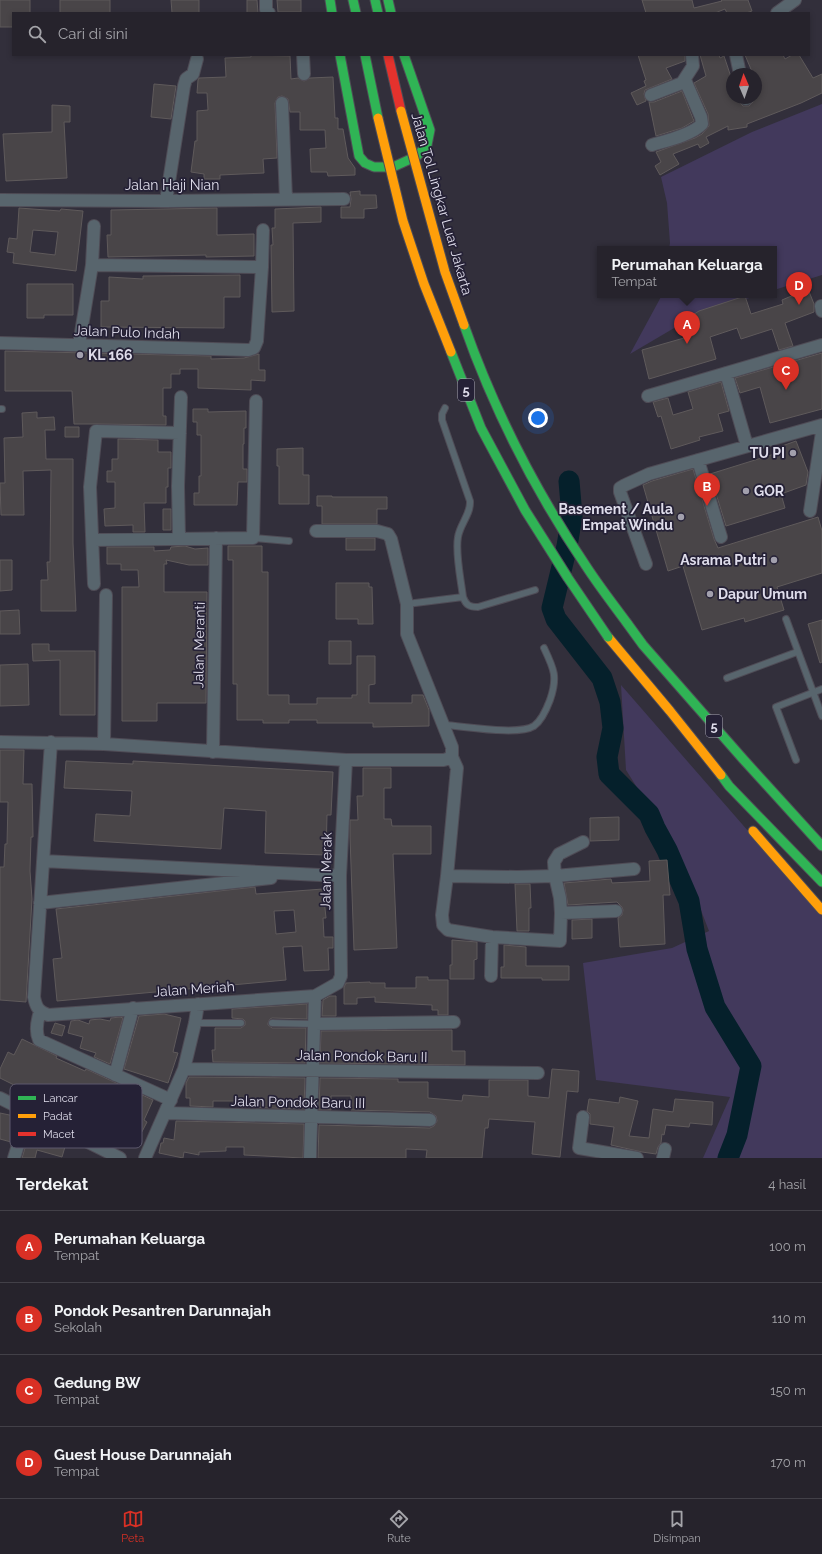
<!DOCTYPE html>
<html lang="id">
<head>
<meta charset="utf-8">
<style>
  :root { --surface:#26232c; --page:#322f38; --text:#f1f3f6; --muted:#a4a4a9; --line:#424048; --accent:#d93025 }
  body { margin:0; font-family:Raleway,sans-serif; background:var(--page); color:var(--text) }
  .compass { position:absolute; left:726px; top:68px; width:36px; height:36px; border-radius:50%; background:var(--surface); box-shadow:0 2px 6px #0003; rotate:358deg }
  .you { position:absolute; left:538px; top:418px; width:14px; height:14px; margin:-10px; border:3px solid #fff; border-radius:50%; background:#1a73e8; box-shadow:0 0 0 6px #1a73e833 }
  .badge { display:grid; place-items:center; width:26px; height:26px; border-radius:50%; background:var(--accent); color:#fff; font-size:13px; font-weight:700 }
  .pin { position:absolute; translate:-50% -33px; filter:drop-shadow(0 1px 2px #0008) }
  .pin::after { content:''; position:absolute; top:21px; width:14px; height:12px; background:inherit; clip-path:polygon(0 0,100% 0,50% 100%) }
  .popup { position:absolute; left:597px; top:246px; width:180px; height:52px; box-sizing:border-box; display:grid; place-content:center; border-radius:0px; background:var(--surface); filter:drop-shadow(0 1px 3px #0005); font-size:13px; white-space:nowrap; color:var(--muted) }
  .popup b { font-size:15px; color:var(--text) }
  .popup::after { content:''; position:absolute; left:50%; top:100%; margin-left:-8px; border:8px solid transparent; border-top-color:var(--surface) }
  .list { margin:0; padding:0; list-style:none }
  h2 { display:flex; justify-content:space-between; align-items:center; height:52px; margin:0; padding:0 16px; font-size:17px }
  h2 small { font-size:13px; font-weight:400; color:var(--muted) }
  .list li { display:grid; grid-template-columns:26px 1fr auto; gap:12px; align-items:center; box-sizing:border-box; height:72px; padding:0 16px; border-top:1px solid var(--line) }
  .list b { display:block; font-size:15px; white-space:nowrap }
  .list p { margin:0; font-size:13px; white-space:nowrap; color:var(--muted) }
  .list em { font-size:13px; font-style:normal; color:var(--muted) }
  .icon { flex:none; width:22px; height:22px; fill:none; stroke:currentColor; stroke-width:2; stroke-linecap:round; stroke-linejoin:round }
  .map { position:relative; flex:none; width:822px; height:1158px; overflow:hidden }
  .search { position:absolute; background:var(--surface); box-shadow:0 2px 6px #0003; left:12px; right:12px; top:12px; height:44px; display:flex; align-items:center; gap:10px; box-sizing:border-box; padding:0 14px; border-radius:0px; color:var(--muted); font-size:15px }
  .sheet { height:340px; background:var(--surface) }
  nav { display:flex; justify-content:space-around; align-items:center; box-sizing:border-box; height:56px; border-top:1px solid var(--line); background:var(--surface); font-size:11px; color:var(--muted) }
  nav a { display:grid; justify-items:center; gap:2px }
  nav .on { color:var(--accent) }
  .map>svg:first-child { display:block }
</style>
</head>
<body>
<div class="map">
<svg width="822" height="1158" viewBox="0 0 822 1158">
  <rect width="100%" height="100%" fill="#322f3b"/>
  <path fill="#42395c" d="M822,104V275L774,290V249H669L670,243L667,203L661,177L752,132Z
    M662,295H759L698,314L630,354Z
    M621,685L822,916V1158H703L730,1097L596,1080L583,963L672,948L709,931L680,856L626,770Z"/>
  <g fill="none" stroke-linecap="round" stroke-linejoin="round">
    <path stroke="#05202b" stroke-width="21" d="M569,481L572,516L567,546L552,608L556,619L602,678L610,702L613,728L607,757L609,774L649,814L655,828L667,850L689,901L697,949L715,1007L751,1066L737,1135L728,1158"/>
  </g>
  <path fill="#494548" stroke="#5f5a5b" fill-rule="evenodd" d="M0,0H30V13H13V27H0Z
    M60,0H110V13H60Z
    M171,0H199V13H172Z
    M247,0H257L258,13H247Z
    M277,0H301V12H278Z
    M642,0H692L694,8L722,1L721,0H748L752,11L746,13H727L725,9L715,13H646Z
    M251,55L290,56L291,79L298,78L304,81L310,78L333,77L335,118H338V129H343L348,158L355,168V175L328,176L327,172H311L310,149L326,148L325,130H300V112H290L288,99L282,96L278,97L275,103L277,158L263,159L264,173L220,175V179H204V174L191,172L195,141H197V111L208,110L207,93H197L198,80L199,78L226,77L225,58L251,57Z
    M638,55H685V61L666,68L672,79L645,90L644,94L646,101L637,105L631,93L646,86L644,81L646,80Z
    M700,55H719L720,58L724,56L732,80V98H738L739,102L743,106H749L753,102L754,98H756V74H753L745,55H783L785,59L792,55H799L813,78L822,74V93L801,103L747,124V127L728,130V126L706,137L709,143L700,148L698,144L673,154L679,164L660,175L655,166L661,162L656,152L695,138L702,134L709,126L708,114L694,83L706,76Z
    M154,84L176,86L171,119L151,117Z
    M682,91L694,121L682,128L656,136L649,102H654Z
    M52,105L70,106V122H64L67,178L6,181L3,134L52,132Z
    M360,191V195H376L377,208L364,209V218H341V207H350L351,199L350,192Z
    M321,207V222L293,223L294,311L272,312L271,245H273L272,228H275V209Z
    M19,208L60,211L61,209L83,211L76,271L13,263L14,253L7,252L9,238L17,239ZM33,230L58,232L55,255L30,252Z
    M217,208V235L254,234V256L206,257V255L108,257L107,235H111V210Z
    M240,275V297H224V328L101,327V301H109V277L143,279V276Z
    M27,284H73V315H44V318H27Z
    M808,289L814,304V312L785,323L793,346L779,350L772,329L741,339L737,328L710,337L716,359L649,379L642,350L684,338L680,323L699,311L745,296L751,314L783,304L782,300Z
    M5,351L211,356V359L244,358L259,354V370H265V381L251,380V390L198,388V369H180V374H171V388H163V416H166V425L96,424H74L72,391H5Z
    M822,353V409L770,423L760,387L740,393L735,378Z
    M721,382L729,411L718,414L723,431L699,437L700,440L671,449L661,416L658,417L653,402L668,398L673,415L693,409L688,392Z
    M193,409H208V412L246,411V428H244V444H243V469H247V482H238L237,505H194V493H199V476H201V435H197V422H193Z
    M37,412V418L54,417L55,430H45L46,459H73V543L76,611H41V580H48L47,562H50L51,470L23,471L24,515H1L0,483H5L4,438L23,437L22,413Z
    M65,427H79V437H65Z
    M118,439L158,440V452H171V468H168V487H166V503H144L145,532H133V525L105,526L104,509L115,508V482H107V471H112V459H118Z
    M796,441L808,472L806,485L781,494L785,508L726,526L710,474L784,451L782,446Z
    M303,448V475H309V504H279V466H277V449Z
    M693,469L714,539L718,548L818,517L822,531V573L777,587L784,610L745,622L744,618L702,630L683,566L668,571L643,485L652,481Z
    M317,496H332V497H387V509H377V524H322V506H317Z
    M163,509H171V530H163Z
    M346,538H375V550H346Z
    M185,546L195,549L208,548V565H189L166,560L167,564H164V592H207L206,703H157V721H122V587H139L138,570H121V564H107V547H154V551L170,550L171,547Z
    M228,546H262V572H268V695H289V704H317V698H352V695H357V656H375V684L369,685V703H412V695H423L429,710V726L373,727V723H317V720H289V723H263V720H237V684H233V560H228Z
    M0,560H12V590L0,591Z
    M336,583H369V587H372L373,624H358V619H336Z
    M19,610L20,634H0V611Z
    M822,620V662L820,663L808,624Z
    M329,641H351V664H329Z
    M32,644H49V651H95V715H60V660L33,661Z
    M28,664L29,705L0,706V665Z
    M0,750H24L23,784H32L33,837H31L30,871L32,899L26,1002L0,1000V867H4L5,844H7L8,802H0Z
    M66,761L133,764V761L333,772L331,815H327L326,855L265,853L266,811L224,808L221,849L94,841L96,814L130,816L132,791L64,788Z
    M363,768H391V788H384V819H391L392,826H431V854H393L397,948L354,950L350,837V820H358L357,796H363Z
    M619,817V840L590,841V818Z
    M667,860L670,895H663L665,944L620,947L618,918L622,915L623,910L622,907L617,902L568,905L564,883L611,879L612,883L650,881L649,861Z
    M515,884H530L531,908H529V931H517Z
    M255,887L256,894L323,889L326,918H323L324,937H333V948H328L329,970L304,971L302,946L283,947L286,980L57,1001L53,959L62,958L56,909ZM294,910L296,932L276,934L274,911Z
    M592,919V938L572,939V920Z
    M452,940L477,942V959L474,960V979H450V965H452Z
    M504,945L526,947V966H569V980H542V978H501V967H504Z
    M416,977H428V980H448V1015H438V1010H432V1005L375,1002V997L357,998V1004H344V987L346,983L370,982V983H385V988H416Z
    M330,996H336V1016H322L323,1000Z
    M307,1004V1019L272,1018L270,1019L268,1023V1025L272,1028H306L305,1063L213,1062L212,1050H215V1028H241L245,1025V1021L243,1019L232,1018V1009Z
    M164,1014L181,1018L173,1052L178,1053L168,1083L124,1069L139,1016Z
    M120,1017L123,1018L110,1064L94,1057L96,1053L80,1048L83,1037L68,1033L71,1021L78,1020L89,1024L90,1020L100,1019L110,1021L111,1018Z
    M55,1023L65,1026L62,1036L51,1033Z
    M452,1030V1051H465V1065L320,1063L321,1031Z
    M22,1039L57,1056L56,1058L85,1071L86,1069L153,1100L144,1120L147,1122L135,1145L0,1078V1069L8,1052L14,1055Z
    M552,1069L579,1071L578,1092L567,1091L560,1157L532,1154L535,1122L489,1119L488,1128H485L482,1158H426L427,1150L406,1149V1158H318L319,1125L430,1128L434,1126L437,1121L436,1116L430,1112L351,1110V1096H331V1110H319L320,1078L398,1079V1082H428V1098L462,1101L463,1095L489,1097V1080H528V1096L549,1098Z
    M189,1077L305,1078L304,1109L238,1107V1101H213V1107L190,1106V1098H186V1083Z
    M620,1097L638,1101L629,1136L649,1138L653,1109L673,1112L675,1099L713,1102L712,1125L690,1123L689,1127L666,1125L664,1135L662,1134L661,1143L658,1147L656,1154L642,1152L611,1145L614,1127L590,1124V1114L587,1111L589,1099L619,1103Z
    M0,1113L19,1117L11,1142L0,1139Z
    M176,1121L304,1124L303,1158L244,1155V1147H226V1151L199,1152V1155L184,1152L183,1158L159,1153L161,1143H163L164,1138L174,1140Z
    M31,1128L58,1135L67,1140L62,1157L37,1150L35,1158H22Z"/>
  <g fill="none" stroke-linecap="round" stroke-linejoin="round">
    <g stroke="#4f4c56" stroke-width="8">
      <path id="lane" d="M0,409H2
        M253,538L289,541
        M463,597C466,605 469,607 478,607L535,590
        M407,604L463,597C461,580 455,553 458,537C460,524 471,514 470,501L442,420V414L445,408
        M786,619L822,716
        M727,678L797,652
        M444,725C464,726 518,736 534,726C541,721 547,708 550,700C558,677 554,669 544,648
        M796,760L776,707L822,689
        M195,1023H241
        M272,1023L314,1024"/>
    </g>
    <g stroke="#4f4c56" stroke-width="14">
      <path id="street" d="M266,0V10L269,13
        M777,13L795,0
        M303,55L304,74
        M736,55L740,74
        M651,95L682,83L693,66L692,55
        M746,98V99
        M282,103L286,199
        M652,145C665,141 692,135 702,124L701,117L685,80
        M0,200L166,201L344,199
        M166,201L184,86L186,79L193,74L197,59
        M92,265L94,226
        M821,306L822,311
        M0,343L248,350L254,348L257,341L262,267L263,230
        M79,345L92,265L262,267
        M726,373L747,446
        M648,396L822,345
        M698,460L721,537
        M810,511L822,432
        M316,531H377L388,534L391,539L407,604V634L452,747V757L457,768L447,876L517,877L555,876L554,862L559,854L583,842
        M179,538L178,486L181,397
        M93,540L253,538L256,401
        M646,564L620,492V488L625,485L649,474L822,425
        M94,584L90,487L96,431L180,433
        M0,742L104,744L346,760H444L452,757
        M51,742L34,997C36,1007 38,1011 48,1015L315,996L338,983L341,976L340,876L346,760
        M104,744L106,595
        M213,752L216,538
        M43,861L340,876
        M447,876L442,915L443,925L448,930L492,937L560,941L561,913
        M40,903L271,878
        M616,911L561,913L560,898L555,876L634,869
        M491,976L492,937
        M40,1012C37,1021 35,1031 39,1040L171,1100
        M314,1024L454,1022
        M184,1069L538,1073
        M115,1075L133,1008
        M0,1098L120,1158
        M166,1113L430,1120
        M583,1117L579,1148L637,1158
        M14,1158L28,1113
        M145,1158L184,1069L195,1023L198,1004
        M310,1158L315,996
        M663,1158L665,1149"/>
    </g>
    <g stroke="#4f4c56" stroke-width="11">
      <path id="fast" d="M330,0L332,13
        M353,0L356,13
        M375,0L378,13
        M388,0L391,13
        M340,55L359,156L365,163L374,167H393L417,156L427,145L430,130L404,55
        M365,55L378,118
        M627,623L643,645L743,759L822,846
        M721,775L729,786L822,882"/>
    </g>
    <g stroke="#4f4c56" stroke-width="11">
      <path id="slow" d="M608,637L670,711L721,775
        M753,831L822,910"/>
    </g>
    <g stroke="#4f4c56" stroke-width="11">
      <path id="jam" d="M388,55L401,111"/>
    </g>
    <use href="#lane" stroke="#58656d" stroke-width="6"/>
    <use href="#street" stroke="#58656d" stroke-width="12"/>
    <use href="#fast" stroke="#30b455" stroke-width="9"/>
    <use href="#slow" stroke="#ff9f0a" stroke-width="9"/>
    <use href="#jam" stroke="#e5322d" stroke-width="9"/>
    <g stroke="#4f4c56" stroke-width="11" stroke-linecap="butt">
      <path id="fast-bridge" d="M464,325C494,410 536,492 586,566C599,586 613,604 627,623
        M451,352L481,428L525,510L568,578L608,637"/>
    </g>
    <g stroke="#4f4c56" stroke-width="11" stroke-linecap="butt">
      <path id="slow-bridge" d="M401,111L445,272L464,325
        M378,118L403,221L424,284L451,352"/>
    </g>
    <use href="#fast-bridge" stroke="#30b455" stroke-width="9"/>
    <use href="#slow-bridge" stroke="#ff9f0a" stroke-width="9"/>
  </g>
  <g fill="#a2a0ad" stroke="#252136" stroke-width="1.5">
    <circle cx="80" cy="355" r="4"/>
    <circle cx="793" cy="453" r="4"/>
    <circle cx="746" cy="491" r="4"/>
    <circle cx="681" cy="517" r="4"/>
    <circle cx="774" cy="560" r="4"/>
    <circle cx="710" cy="594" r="4"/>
  </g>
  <g text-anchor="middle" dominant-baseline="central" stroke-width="3.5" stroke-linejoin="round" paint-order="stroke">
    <g fill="#252136" stroke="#a7a5b5" stroke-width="1">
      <rect x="458" y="379" width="16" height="22" rx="3"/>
      <rect x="706" y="715" width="16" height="22" rx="3"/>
    </g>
    <g font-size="13" font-weight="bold" fill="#dfddeb">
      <text x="466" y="390">5</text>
      <text x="714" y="726">5</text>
    </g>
    <g font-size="14" fill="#dfddeb" stroke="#252136">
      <text x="172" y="185">Jalan Haji Nian</text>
      <text transform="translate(442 204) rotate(74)">Jalan Tol Lingkar Luar Jakarta</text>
      <text transform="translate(127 332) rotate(2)">Jalan Pulo Indah</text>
      <text transform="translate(199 645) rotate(-89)">Jalan Meranti</text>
      <text transform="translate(326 871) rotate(-89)">Jalan Merak</text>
      <text transform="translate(194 989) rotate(-4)">Jalan Meriah</text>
      <text transform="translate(362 1056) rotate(1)">Jalan Pondok Baru II</text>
      <text transform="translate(298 1102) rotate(1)">Jalan Pondok Baru III</text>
    </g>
    <g font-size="14" font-weight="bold" fill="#dfddeb" stroke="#252136" text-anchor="start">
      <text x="88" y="355">KL 166</text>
      <text x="785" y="453" text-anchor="end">TU PI</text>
      <text x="754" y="491">GOR</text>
      <text x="673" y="509" text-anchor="end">Basement / Aula<tspan x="673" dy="16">Empat Windu</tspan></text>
      <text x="766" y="560" text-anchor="end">Asrama Putri</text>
      <text x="718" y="594">Dapur Umum</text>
    </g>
  </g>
  <rect x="10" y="1084" width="132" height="64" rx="6" fill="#252136" stroke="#5d596c" stroke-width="1"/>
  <rect x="18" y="1096" width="18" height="4" fill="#30b455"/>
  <rect x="18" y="1114" width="18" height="4" fill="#ff9f0a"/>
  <rect x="18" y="1132" width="18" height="4" fill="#e5322d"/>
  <g font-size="11" fill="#dfddeb">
    <text x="43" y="1102">Lancar</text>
    <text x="43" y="1120">Padat</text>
    <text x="43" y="1138">Macet</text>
  </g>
</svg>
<svg class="compass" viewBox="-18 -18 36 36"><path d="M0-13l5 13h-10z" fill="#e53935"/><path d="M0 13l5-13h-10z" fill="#a4a4a9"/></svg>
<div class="you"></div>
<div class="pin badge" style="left:687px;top:344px">A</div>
<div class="popup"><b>Perumahan Keluarga</b>Tempat</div>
<div class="pin badge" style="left:707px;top:506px">B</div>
<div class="pin badge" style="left:786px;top:390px">C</div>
<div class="pin badge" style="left:799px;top:305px">D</div>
<div class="search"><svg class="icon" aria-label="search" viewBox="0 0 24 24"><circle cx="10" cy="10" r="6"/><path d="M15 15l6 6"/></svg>Cari di sini</div>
</div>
<section class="sheet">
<h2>Terdekat<small>4 hasil</small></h2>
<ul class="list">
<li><span class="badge">A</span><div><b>Perumahan Keluarga</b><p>Tempat</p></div><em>100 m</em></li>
<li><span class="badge">B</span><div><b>Pondok Pesantren Darunnajah</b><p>Sekolah</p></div><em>110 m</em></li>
<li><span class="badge">C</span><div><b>Gedung BW</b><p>Tempat</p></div><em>150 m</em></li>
<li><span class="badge">D</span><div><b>Guest House Darunnajah</b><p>Tempat</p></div><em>170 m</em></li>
</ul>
</section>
<nav>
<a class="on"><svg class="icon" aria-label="map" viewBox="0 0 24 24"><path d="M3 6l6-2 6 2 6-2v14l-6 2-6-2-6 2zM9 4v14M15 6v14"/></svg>Peta</a>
<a><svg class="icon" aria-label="directions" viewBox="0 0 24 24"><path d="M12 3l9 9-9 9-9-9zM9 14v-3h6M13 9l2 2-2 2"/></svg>Rute</a>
<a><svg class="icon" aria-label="saved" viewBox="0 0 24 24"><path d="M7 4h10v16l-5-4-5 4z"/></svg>Disimpan</a>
</nav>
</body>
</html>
